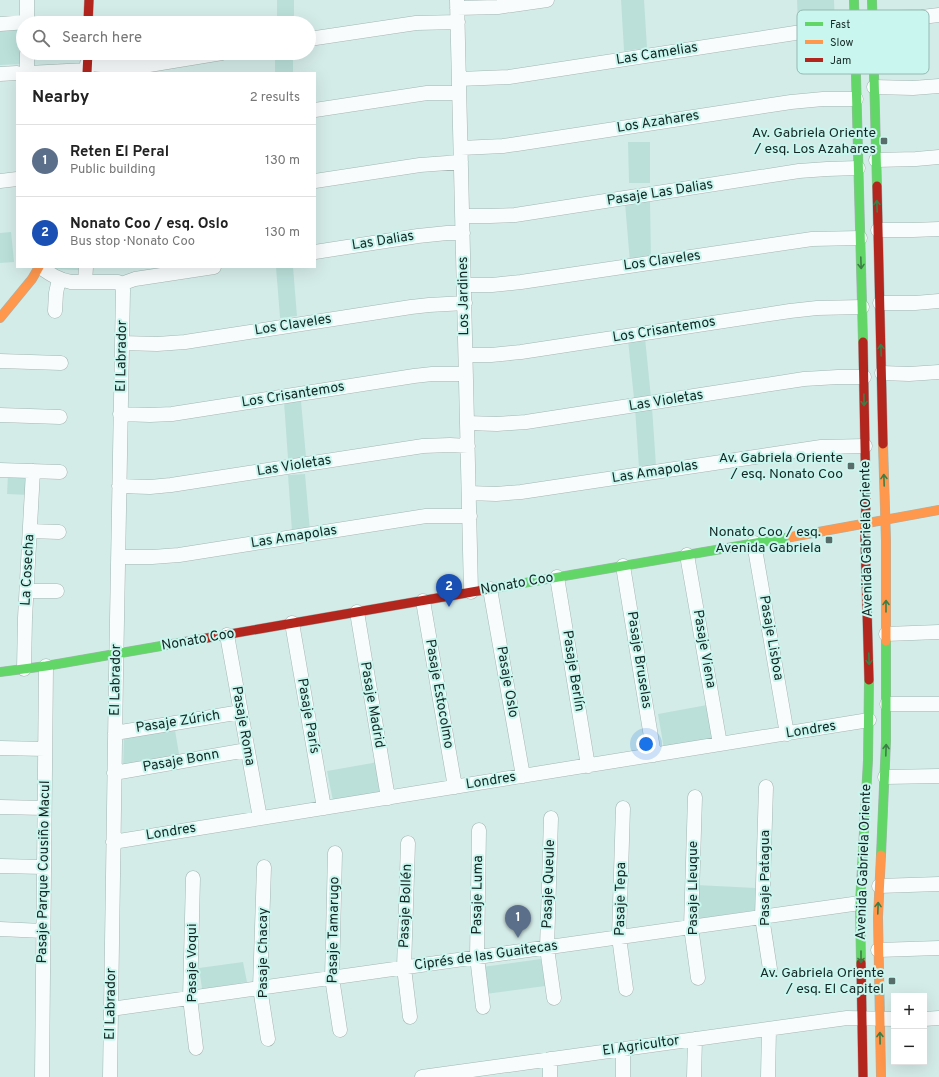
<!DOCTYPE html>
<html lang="en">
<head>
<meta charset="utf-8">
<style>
  :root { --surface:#fff; --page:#f2f2f2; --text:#222; --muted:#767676; --line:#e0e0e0; --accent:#586c69 }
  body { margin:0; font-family:Overpass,sans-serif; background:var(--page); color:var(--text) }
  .controls { position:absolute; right:12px; bottom:12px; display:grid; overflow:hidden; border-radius:0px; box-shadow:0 4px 16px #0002 }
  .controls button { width:36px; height:36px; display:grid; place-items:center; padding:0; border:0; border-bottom:1px solid var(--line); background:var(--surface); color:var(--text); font:20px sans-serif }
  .you { position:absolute; left:646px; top:744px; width:14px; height:14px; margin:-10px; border:3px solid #fff; border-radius:50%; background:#1a73e8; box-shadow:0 0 0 6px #1a73e833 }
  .badge { display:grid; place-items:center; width:26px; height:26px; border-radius:50%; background:var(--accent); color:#fff; font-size:13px; font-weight:700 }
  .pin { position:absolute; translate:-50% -33px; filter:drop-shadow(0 1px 2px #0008) }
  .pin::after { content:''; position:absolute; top:21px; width:14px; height:12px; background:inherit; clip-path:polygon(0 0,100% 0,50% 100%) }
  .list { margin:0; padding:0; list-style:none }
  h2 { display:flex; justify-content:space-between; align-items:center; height:52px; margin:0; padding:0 16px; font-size:17px }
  h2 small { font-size:13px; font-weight:400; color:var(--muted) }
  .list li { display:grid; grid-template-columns:26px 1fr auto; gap:12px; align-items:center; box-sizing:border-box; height:72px; padding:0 16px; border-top:1px solid var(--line) }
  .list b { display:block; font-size:15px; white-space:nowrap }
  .list p { margin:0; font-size:13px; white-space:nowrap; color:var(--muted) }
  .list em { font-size:13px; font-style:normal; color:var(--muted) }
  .icon { flex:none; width:22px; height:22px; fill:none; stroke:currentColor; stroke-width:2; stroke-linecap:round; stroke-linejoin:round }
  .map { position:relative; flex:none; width:939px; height:1077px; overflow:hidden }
  .search { position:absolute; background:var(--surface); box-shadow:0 4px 16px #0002; left:16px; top:16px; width:300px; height:44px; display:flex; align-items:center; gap:10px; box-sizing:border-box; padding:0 14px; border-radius:22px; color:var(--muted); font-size:15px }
  .panel { position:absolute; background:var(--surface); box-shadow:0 4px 16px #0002; left:16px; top:72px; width:300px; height:196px; border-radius:0px }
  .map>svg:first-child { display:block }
</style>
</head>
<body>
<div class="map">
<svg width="939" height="1077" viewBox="0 0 939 1077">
  <rect width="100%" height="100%" fill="#d4ece8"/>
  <path fill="#bbe0da" d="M277,0H294V23H277Z
    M621,0H644L647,48L624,51Z
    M797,0H834L835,26L798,28Z
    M20,27L22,64L0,65V28Z
    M293,53V73H275V54Z
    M628,142H650V183H629Z
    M650,201L651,259L630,263L625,203Z
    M11,232L14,262L0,263V233Z
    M55,267H79V270L53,269Z
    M276,267H293L297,316L280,318Z
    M645,338L651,398L634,399L628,340Z
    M301,401L306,457L288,459L284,402Z
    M652,407L656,466L639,468L635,408Z
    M8,474L30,476L29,495L7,494Z
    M305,474L310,531L292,532L288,475Z
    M707,705L713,741L664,749L658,714Z
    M175,730L180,760L123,768L124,736Z
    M378,762L383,791L333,801L327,771Z
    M697,885L756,888V910L696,919Z
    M541,959L545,986L486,994L482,967Z
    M243,962L247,982L202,989L199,968Z"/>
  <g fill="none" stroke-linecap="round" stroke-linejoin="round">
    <g stroke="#a3b6b3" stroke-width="15">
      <path id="street" d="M457,0L471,592
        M457,8L498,7L547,0
        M872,18L922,17L939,15
        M27,23V0
        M0,24L27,22
        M309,39L416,23L458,22
        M87,64L116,66L149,65L222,53
        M27,73V53
        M28,73L87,70
        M0,74L17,73
        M459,79L509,77L795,33L820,31H854
        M874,87L913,88L939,86
        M315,110L427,93H459
        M461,148L503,146L517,144L791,102L823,99H856
        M876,160L916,159L939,157
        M0,181L17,179
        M315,181L420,165L461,162
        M462,216H490L515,215L799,171L827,169L858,168
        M878,230H913L939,229
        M315,252L418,236L447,233H463
        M40,267C50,274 59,280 71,282H118L121,284L135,279L214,267
        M85,282L86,267
        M464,285H492L521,282L812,239L860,238
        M880,303H915L939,301
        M55,311L56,293L59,279
        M122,343L157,344L185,342L411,307L429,305L465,303
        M466,355H491L521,352L790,311L817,308L862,307
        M0,361L61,363
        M882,373L909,374L939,372
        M120,414L150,415L172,414L414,376L432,374H466
        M0,415L60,417
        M467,423L497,424L526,422L804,379L838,377H864
        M0,470L60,472
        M119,486L150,487L171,485L423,446L450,445L468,446
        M469,493L496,494L521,492L821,447L865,446
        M30,531L59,532
        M754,543L787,734
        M687,555L720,744
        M118,557H152L179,555L426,516H470
        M623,566L654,755
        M557,577L588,766
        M490,589L523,776
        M27,591H57
        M423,601L455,787
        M357,612L388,798
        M292,623L324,808
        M886,634L939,632
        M227,635L260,818
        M24,669L25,618L33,471
        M887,704H939
        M115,733L241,712
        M0,748L45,749
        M114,773L247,750
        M885,777L939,776
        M766,787L762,917L770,969
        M695,797L691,927L698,978
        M0,807L44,808
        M623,808L619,937L626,989
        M551,818L547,948L554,998
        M479,830L477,957L483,1007
        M113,842L869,720
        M408,843L404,968L410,1017
        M335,853L332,978L340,1030
        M0,866L44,867
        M264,867L260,988L268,1039
        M193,878L190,998L196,1048
        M879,886L939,884
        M0,929L43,931
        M878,950L939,948
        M111,1009L860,903
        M924,1019L939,1018
        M42,1077L46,666
        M110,1077L116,675L123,290L121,284
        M422,1077L847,1018L894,1019
        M550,1077V1059
        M623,1077V1049
        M694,1077L695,1039
        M768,1077L769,1029"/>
    </g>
    <g stroke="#a3b6b3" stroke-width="10">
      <path id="fast" d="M854,0L863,342
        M872,0L877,186
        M495,588L791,537
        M0,672L46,666L184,642
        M881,855L886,741V641
        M861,963L860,903L868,760L869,680"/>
    </g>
    <g stroke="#a3b6b3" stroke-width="10">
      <path id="slow" d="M0,318L32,279L39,267
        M883,444L886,541V641
        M791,537L939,510
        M881,855L878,917L881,1077"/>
    </g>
    <g stroke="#a3b6b3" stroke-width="10">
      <path id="jam" d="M88,23L89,0
        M87,73L88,53
        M877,186L883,444
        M863,342L866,498L865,538L869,680
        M184,642L495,588
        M861,963L863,1077"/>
    </g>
    <use href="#street" stroke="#f9fcfc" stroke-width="14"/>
    <use href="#fast" stroke="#63d668" stroke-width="9"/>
    <use href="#slow" stroke="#ff974d" stroke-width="9"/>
    <use href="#jam" stroke="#b3261e" stroke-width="9"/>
  </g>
  <defs><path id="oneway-shaft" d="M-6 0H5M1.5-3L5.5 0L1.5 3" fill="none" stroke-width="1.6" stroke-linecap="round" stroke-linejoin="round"/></defs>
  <g stroke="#3c7e46">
    <use href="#oneway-shaft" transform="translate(877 206) rotate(-92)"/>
    <use href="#oneway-shaft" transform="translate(861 263) rotate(88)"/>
    <use href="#oneway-shaft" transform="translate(881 350) rotate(-92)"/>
    <use href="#oneway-shaft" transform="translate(864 400) rotate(89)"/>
    <use href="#oneway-shaft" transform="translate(884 480) rotate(-92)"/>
    <use href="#oneway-shaft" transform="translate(886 606) rotate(-90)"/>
    <use href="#oneway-shaft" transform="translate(869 659) rotate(88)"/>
    <use href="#oneway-shaft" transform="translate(886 750) rotate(-88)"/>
    <use href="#oneway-shaft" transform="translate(878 908) rotate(-88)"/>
    <use href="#oneway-shaft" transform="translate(861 957) rotate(90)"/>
    <use href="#oneway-shaft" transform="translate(880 1038) rotate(-91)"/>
  </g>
  <g fill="#586c69" stroke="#c9f7ef" stroke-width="1.5">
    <rect x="880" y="137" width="8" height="8" rx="2"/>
    <rect x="847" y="462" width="8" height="8" rx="2"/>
    <rect x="825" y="536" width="8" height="8" rx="2"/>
    <rect x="888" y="977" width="8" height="8" rx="2"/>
  </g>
  <g text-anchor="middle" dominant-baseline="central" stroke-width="4" stroke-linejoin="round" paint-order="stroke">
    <g font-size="14" fill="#152724" stroke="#c9f7ef">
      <text transform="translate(657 54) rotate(-9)">Las Camelias</text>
      <text transform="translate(658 122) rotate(-9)">Los Azahares</text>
      <text transform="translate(660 193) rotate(-9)">Pasaje Las Dalias</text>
      <text transform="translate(383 241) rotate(-9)">Las Dalias</text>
      <text transform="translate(662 261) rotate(-8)">Los Claveles</text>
      <text transform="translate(464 296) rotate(-91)">Los Jardines</text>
      <text transform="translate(293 325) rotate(-9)">Los Claveles</text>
      <text transform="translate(664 330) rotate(-9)">Los Crisantemos</text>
      <text transform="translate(122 356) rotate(-89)">El Labrador</text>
      <text transform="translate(293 395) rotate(-9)">Los Crisantemos</text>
      <text transform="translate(666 401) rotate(-9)">Las Violetas</text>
      <text transform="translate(294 466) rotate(-9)">Las Violetas</text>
      <text transform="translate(655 472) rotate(-9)">Las Amapolas</text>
      <text transform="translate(294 537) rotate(-9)">Las Amapolas</text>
      <text transform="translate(867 539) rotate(-91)">Avenida Gabriela Oriente</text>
      <text transform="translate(28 570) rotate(-87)">La Cosecha</text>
      <text transform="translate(517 584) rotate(-10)">Nonato Coo</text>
      <text transform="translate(771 638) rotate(80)">Pasaje Lisboa</text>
      <text transform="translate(198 640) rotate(-10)">Nonato Coo</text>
      <text transform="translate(704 649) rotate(80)">Pasaje Viena</text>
      <text transform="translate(639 660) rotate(81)">Pasaje Bruselas</text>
      <text transform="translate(573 671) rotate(81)">Pasaje Berlín</text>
      <text transform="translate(116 680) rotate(-89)">El Labrador</text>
      <text transform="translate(507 682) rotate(80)">Pasaje Oslo</text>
      <text transform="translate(439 694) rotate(80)">Pasaje Estocolmo</text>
      <text transform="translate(372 705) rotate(80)">Pasaje Madrid</text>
      <text transform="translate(308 716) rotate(80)">Pasaje París</text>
      <text transform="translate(178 722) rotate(-9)">Pasaje Zúrich</text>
      <text transform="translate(243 726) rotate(80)">Pasaje Roma</text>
      <text transform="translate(811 730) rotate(-9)">Londres</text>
      <text transform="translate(181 761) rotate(-10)">Pasaje Bonn</text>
      <text transform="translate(491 781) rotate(-9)">Londres</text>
      <text transform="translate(171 832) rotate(-9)">Londres</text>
      <text transform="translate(864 862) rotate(-88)">Avenida Gabriela Oriente</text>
      <text transform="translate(44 872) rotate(-89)">Pasaje Parque Cousiño Macul</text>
      <text transform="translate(765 878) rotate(-90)">Pasaje Patagua</text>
      <text transform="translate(549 884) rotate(-88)">Pasaje Queule</text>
      <text transform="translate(693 888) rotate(-90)">Pasaje Lleuque</text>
      <text transform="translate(478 895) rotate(-89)">Pasaje Luma</text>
      <text transform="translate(621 899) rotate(-89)">Pasaje Tepa</text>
      <text transform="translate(406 906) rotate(-88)">Pasaje Bollén</text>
      <text transform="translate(334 930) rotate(-89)">Pasaje Tamarugo</text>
      <text transform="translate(263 953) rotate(-90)">Pasaje Chacay</text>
      <text transform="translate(486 956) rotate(-8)">Ciprés de las Guaitecas</text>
      <text transform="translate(192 963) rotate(-90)">Pasaje Voqui</text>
      <text transform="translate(111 1004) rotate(-89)">El Labrador</text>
      <text transform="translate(641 1046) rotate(-8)">El Agricultor</text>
    </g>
    <g font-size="14" fill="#152724" stroke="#c9f7ef" text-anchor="end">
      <text x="876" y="133">Av. Gabriela Oriente<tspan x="876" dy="16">/ esq. Los Azahares</tspan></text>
      <text x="843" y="458">Av. Gabriela Oriente<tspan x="843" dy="16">/ esq. Nonato Coo</tspan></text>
      <text x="821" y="532">Nonato Coo / esq.<tspan x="821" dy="16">Avenida Gabriela</tspan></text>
      <text x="884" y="973">Av. Gabriela Oriente<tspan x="884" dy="16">/ esq. El Capitel</tspan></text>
    </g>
  </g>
  <rect x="797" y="10" width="132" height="64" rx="6" fill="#c9f7ef" stroke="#93b9b2" stroke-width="1"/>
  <rect x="805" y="22" width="18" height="4" fill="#63d668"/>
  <rect x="805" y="40" width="18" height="4" fill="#ff974d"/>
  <rect x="805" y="58" width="18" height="4" fill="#b3261e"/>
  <g font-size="11" fill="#152724">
    <text x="830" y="28">Fast</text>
    <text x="830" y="46">Slow</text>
    <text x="830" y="64">Jam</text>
  </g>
</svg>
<div class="controls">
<button>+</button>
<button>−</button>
</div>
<div class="you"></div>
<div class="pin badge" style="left:518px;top:938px;background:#5c6f8a">1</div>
<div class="pin badge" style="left:449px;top:607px;background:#1a4fb4">2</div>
<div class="search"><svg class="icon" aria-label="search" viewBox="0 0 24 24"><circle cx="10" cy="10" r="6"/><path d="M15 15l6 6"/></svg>Search here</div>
<section class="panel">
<h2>Nearby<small>2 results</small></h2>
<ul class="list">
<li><span class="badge" style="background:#5c6f8a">1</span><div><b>Reten El Peral</b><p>Public building</p></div><em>130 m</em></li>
<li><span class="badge" style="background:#1a4fb4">2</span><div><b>Nonato Coo / esq. Oslo</b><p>Bus stop · Nonato Coo</p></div><em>130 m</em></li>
</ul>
</section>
</div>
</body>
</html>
